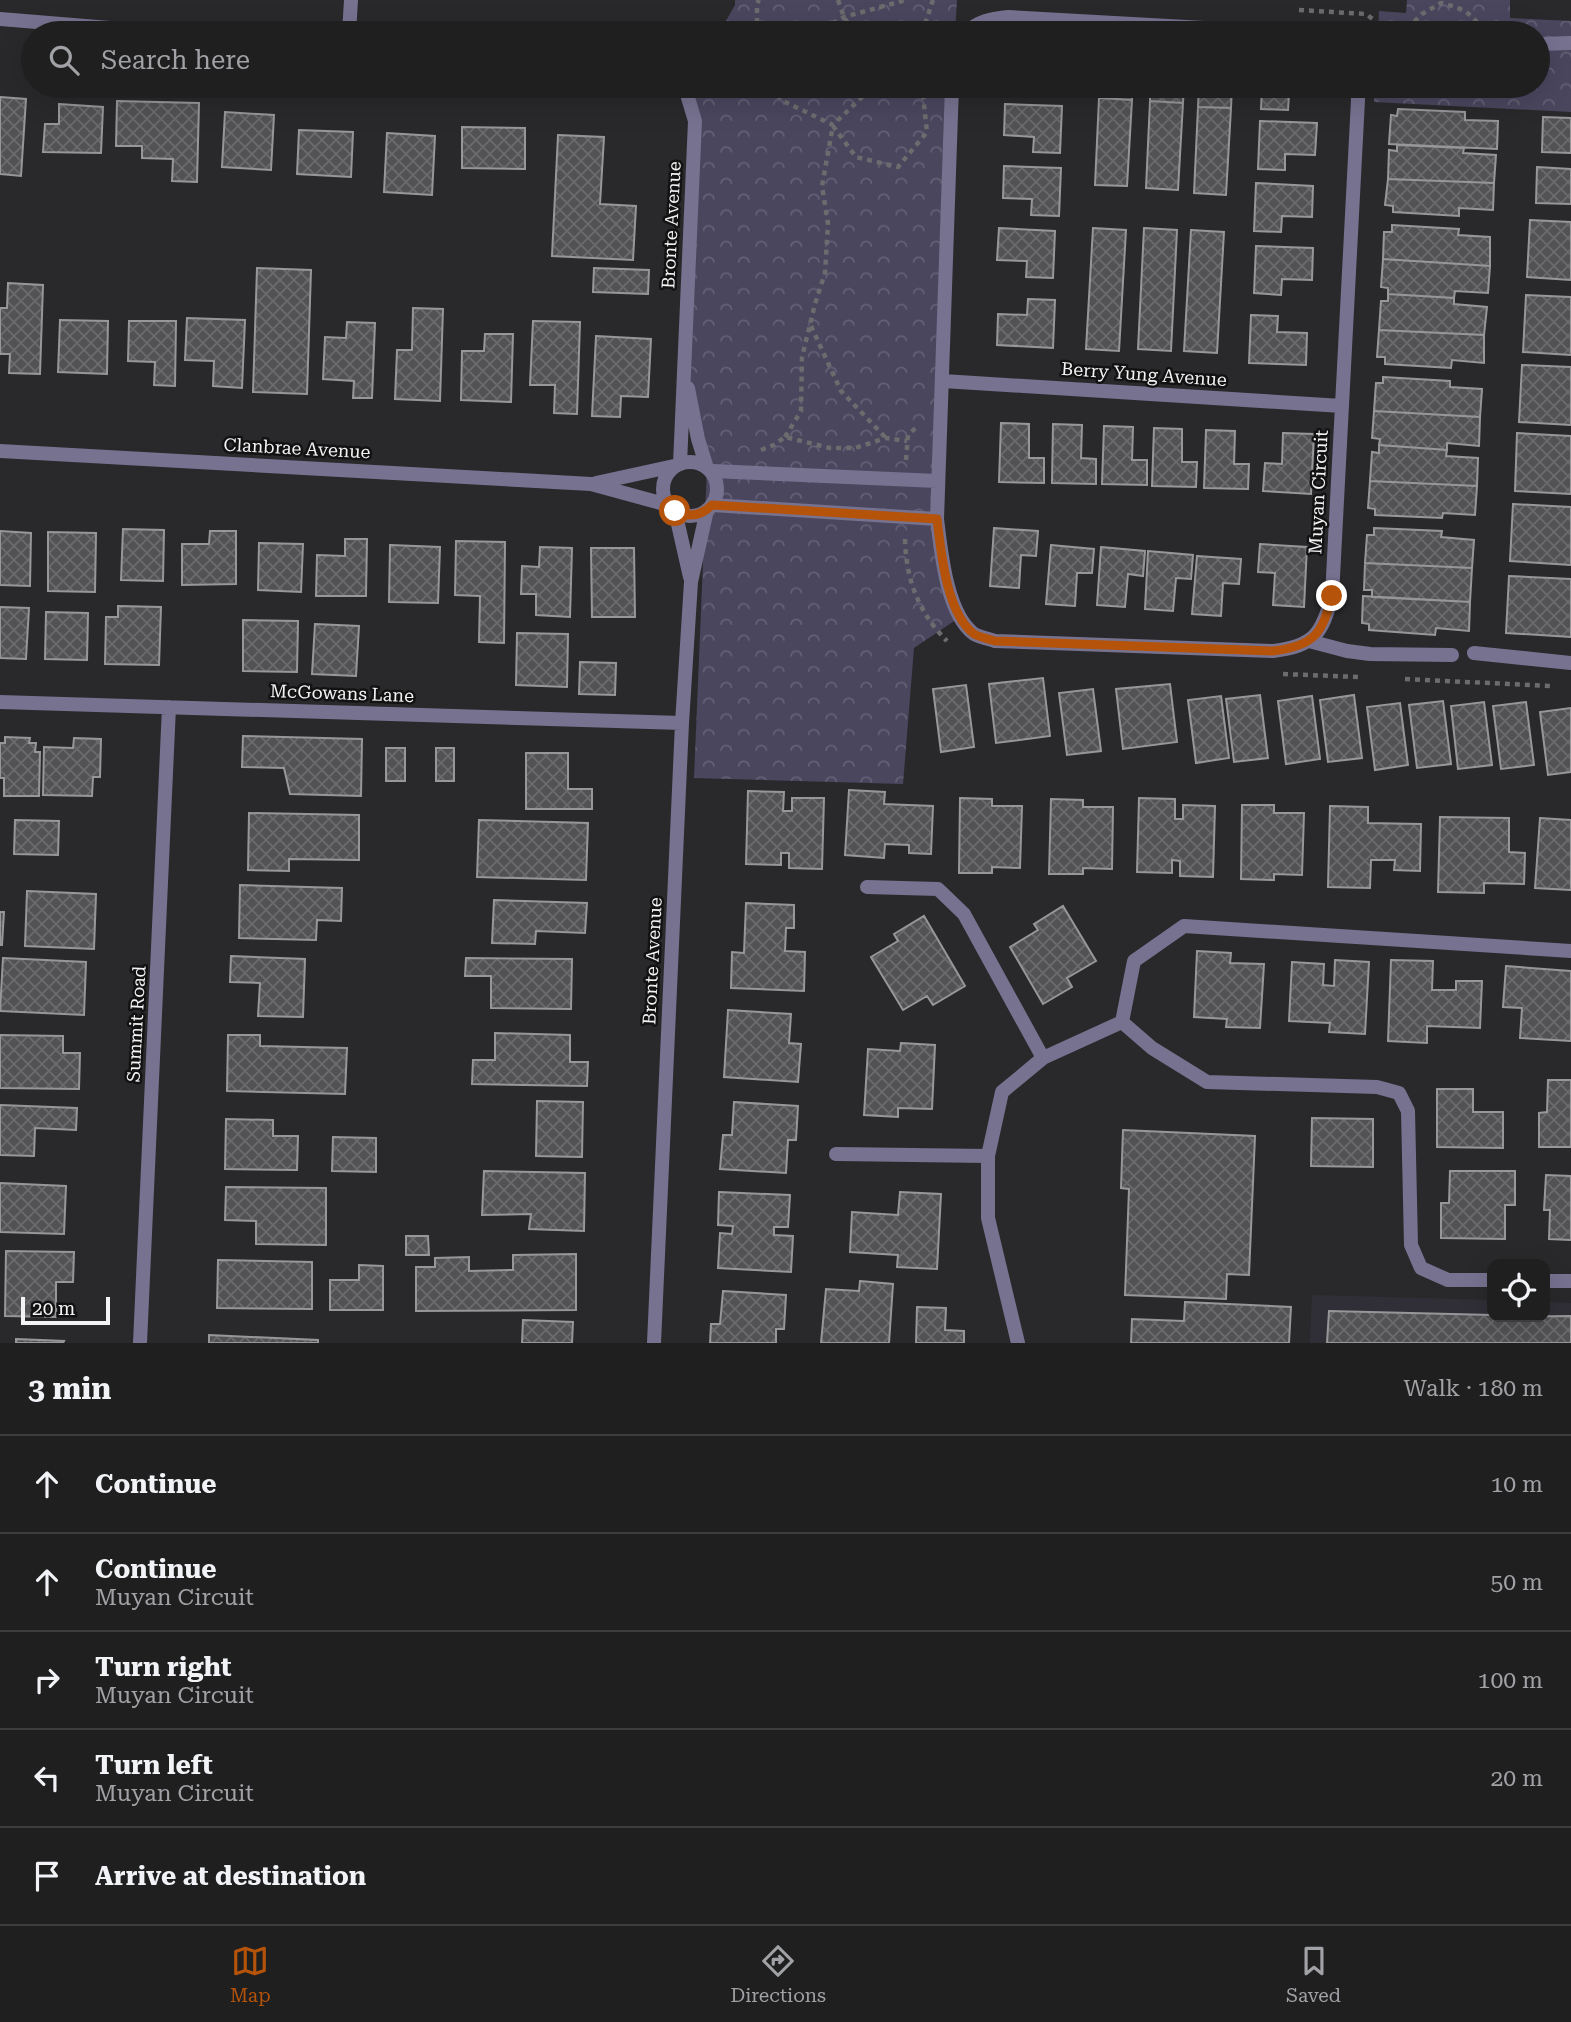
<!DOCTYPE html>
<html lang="en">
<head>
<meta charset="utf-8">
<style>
  :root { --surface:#1f1f20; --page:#272729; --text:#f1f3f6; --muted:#a1a2a5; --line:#3c3d3e; --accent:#b45309 }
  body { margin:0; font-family:"Roboto Serif",serif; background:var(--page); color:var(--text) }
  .controls { position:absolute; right:21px; bottom:21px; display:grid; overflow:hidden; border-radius:14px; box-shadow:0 7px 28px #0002 }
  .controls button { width:63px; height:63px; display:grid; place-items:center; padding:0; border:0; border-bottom:2px solid var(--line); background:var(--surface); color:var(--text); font:35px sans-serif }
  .scale { position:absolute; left:21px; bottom:18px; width:89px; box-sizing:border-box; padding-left:7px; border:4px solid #f3f3f5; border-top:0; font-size:19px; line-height:24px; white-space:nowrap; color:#f3f3f5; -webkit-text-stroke:5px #121213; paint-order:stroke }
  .stop { position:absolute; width:21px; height:21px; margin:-16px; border:5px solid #b45309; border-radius:50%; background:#fff }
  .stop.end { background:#b45309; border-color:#fff; box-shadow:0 2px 7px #0008 }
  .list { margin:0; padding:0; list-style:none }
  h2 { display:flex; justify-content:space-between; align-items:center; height:91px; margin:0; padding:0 28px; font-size:30px }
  h2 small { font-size:23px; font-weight:400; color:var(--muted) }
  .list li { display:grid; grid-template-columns:46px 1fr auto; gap:21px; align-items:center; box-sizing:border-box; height:98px; padding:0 28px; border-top:2px solid var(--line) }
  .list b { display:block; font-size:26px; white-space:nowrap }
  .list p { margin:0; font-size:23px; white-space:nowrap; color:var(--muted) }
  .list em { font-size:23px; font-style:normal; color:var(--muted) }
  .icon { flex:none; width:38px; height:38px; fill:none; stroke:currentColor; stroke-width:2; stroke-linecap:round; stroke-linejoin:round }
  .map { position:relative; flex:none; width:1571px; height:1343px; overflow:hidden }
  .search { position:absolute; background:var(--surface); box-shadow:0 7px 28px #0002; left:21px; right:21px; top:21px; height:77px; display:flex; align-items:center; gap:18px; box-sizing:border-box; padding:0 24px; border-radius:38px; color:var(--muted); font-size:26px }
  .sheet { height:581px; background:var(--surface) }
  nav { display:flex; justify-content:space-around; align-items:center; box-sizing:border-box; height:98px; border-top:2px solid var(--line); background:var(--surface); font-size:19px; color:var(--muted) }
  nav a { display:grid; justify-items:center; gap:4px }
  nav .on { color:var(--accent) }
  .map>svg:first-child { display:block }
</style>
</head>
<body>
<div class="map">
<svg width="1571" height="1343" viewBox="0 0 1571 1343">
  <defs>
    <pattern id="park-crowns" width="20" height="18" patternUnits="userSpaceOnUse" patternTransform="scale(1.75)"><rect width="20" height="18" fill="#49465e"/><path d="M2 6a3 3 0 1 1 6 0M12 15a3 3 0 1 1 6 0" fill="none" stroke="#646176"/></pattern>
    <pattern id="building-cross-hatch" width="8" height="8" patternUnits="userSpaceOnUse" patternTransform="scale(1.75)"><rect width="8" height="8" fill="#525254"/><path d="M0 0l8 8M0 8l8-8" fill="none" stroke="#6b6b6d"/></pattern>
  </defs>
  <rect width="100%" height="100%" fill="#29292b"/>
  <path fill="#302f37" d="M1312,1295L1492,1300V1317H1545V1302L1571,1303V1343H1310Z"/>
  <path fill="url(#park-crowns)" d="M735,0H957L955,33H719L735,5Z
    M1407,0H1510V18L1571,21V112L1374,102L1375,86H1538V33H1378L1379,11L1406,13Z
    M689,86H952L937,519L960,617L914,648L903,784L694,778L707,468L683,362Z"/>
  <path fill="url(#building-cross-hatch)" stroke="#979699" stroke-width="2" d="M1035,86H1062V94L1035,93Z
    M1099,86H1132V100L1099,98Z
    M1150,86H1184L1183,103L1150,101Z
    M1199,86H1232L1231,108L1198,107Z
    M1262,86H1318V96L1289,94L1288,110L1261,109Z
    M0,97L26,99L21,176L0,174Z
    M1099,98L1132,100L1127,186L1095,185Z
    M117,101L199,103L197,182L172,181L173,159L142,158V146H116Z
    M1150,101L1183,103L1178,190L1146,188Z
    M59,104L103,107L101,153L43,152L45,124H59Z
    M1005,104L1062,106L1060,153L1033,152L1034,137L1004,135Z
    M1198,107L1231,108L1226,195L1194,193Z
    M1398,109L1465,112V120L1498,121L1497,149L1389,144L1391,115L1397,116Z
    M225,112L274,115L271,170L222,167Z
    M1543,117L1571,118V153L1542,152Z
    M1260,121L1317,123L1315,155L1285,154V170L1258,169Z
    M462,127L525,128V169L462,168Z
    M299,130L353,132L351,177L297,174Z
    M387,133L435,136L432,195L384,192Z
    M558,135L604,137L600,204L636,206L633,260L552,256Z
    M1397,145L1464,148L1463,153L1496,155L1494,183L1388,179L1389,150L1397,151Z
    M1004,166L1061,168L1059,216L1031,215L1032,199L1003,198Z
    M1537,167L1571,169V204L1536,203Z
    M1388,179L1494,183L1493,210L1459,208V216L1393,212V206L1385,205Z
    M1256,183L1313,186L1312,217L1282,216L1281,232L1254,231Z
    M1530,220L1571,222V280L1527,277Z
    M1392,225L1459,229L1458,235L1490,237V266L1383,259L1384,232H1392Z
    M999,228L1055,231L1053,278L1026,277L1027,261L997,260Z
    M1093,228L1126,230L1119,351L1086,349Z
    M1144,228L1177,230L1171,351L1138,349Z
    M1191,230L1224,232L1217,353L1184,351Z
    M1256,246L1313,248L1312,280L1282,279L1281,295L1254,293Z
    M1383,259L1490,266L1488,293L1455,291L1454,298L1388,294V288L1381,287Z
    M257,268L311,270L307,394L253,392Z
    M594,268L649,270L648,294L593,292Z
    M8,283L43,285L40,374L9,373L10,354H0V308H7Z
    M1388,294L1454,298V304L1487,307L1484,335L1379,330L1381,301H1388Z
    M1526,295L1571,297V355L1523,352Z
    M1028,299L1055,300L1053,348L997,345L998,314L1027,315Z
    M413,308L443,309L440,401L395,399L397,350H412Z
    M1251,315L1278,316L1277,332L1307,333L1306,365L1249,363Z
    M187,318L245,320L242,388L213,386L214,361L185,360Z
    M60,320L108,321L107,374L58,372Z
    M129,321H176L175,386L154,385L155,362L128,361Z
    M533,321L580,322L577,414L554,413L555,385H530Z
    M347,322L375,323L372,398H353L354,381L323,379L325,337L346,338Z
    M1379,330L1484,335V363L1452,360L1451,368L1385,364V357H1377Z
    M485,334H513L511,402L461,400L462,351H484Z
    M596,336L651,339L648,397L621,396L620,417L592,416Z
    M1522,365L1571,367V425L1519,422Z
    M1383,377L1450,381V387L1482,389L1480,417L1374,411L1376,383H1383Z
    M1374,411L1480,417L1479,446L1447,443V450L1379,445L1380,439L1372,438Z
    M1001,423L1029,424V458H1044V483L999,482Z
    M1053,424L1082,425L1081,458L1096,459V484L1052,483Z
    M1104,426L1133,427L1132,460H1147V485L1102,484Z
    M1154,428L1182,429V462H1197L1196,487L1152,486Z
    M1206,430L1235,431L1234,464H1249L1248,489L1204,488Z
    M1283,433L1314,434L1311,494L1263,491L1265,463L1282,464Z
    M1517,433L1571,436V494L1515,491Z
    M1379,445L1447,450L1446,456L1478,458L1477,486L1370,481L1372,452L1379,453Z
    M1370,481L1477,486L1475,515L1443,513L1442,518L1375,515V509L1368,508Z
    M1513,504L1571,507V565L1510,561Z
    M994,528L1038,531L1036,556L1021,555L1019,588L990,586Z
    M1374,528L1442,531L1441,537L1474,540L1472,568L1365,563L1367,535H1374Z
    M123,529L164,530L163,581L121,580Z
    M0,531L31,533L30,586L0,585Z
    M210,531H236V584L182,585V544H209Z
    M48,532L96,533L95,592L48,591Z
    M345,539H367L366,596H316L317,555L345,556Z
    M456,541L505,542L504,643L479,642L480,596L455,595Z
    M259,543L303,544L301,592L258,590Z
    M1260,544L1307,547L1304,607L1273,605L1275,573L1258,572Z
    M390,545L440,547L438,603L389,602Z
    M1051,545L1094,549L1092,573H1077L1075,606L1046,604Z
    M540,547L572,548L570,617L536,615V594H521L522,566L539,567Z
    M1101,547L1145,551L1143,576L1128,574L1125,607L1097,605Z
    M591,548H634L635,617H592Z
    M1148,551L1193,555L1191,579L1176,578L1173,611L1145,609Z
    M1197,556L1241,559L1239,584L1223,583L1221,616L1192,614Z
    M1365,563L1472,568L1470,602L1372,597V590H1364Z
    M1509,576L1571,579V637L1506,633Z
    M1363,596L1470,602L1469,631L1436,628L1435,635L1369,630V624L1362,623Z
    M118,606L161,607L159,665L105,664L106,617H118Z
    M0,607L29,608L26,659L0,658Z
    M46,612L88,613L87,660L45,659Z
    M243,620L298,621L297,672L243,671Z
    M315,624L359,626L356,676L312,674Z
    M517,633L568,634L567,687L516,685Z
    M580,662L616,663L615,695L579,694Z
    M1043,678L1050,736L996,743L989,684Z
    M1170,684L1177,742L1123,749L1116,689Z
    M966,685L974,747L941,752L933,689Z
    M1093,689L1101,751L1067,755L1059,693Z
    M1260,695L1268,758L1234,762L1226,699Z
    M1354,695L1362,758L1328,762L1320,700Z
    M1221,696L1229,758L1196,763L1188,700Z
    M1312,696L1320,759L1286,764L1278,701Z
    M1443,701L1451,764L1417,768L1409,705Z
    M1484,702L1492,765L1458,769L1451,706Z
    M1526,702L1534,765L1501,769L1493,706Z
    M1400,703L1408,765L1375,770L1367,707Z
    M1571,708V772L1548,775L1540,712Z
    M243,736L362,739L361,796L290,794L284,768L242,767Z
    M5,737L30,738L29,743H36L35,752H40L39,796H4V778H0V743H5Z
    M74,738L101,739L100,777H93L92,796L43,795L44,747L73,748Z
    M386,748H405V781H386Z
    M436,748H454V781H436Z
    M526,753H568V789H592V809H526Z
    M849,790L885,792L884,804L933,806L931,854L909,853V845L885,844L884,858L845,855Z
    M748,791L784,792L783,811H792V798H824L822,869L789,868V853H781V865L746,864Z
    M960,798L992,799V806H1022L1020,868L992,867V873H959Z
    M1139,798L1175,799V819H1183V805L1215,806L1213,877L1180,876V861L1172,860V873L1137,872Z
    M1051,799L1083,800V807H1113L1112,869L1083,868V874H1049Z
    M1242,805H1274V813H1304L1302,875L1274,874V880L1241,879Z
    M1330,806L1368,807V823L1421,824L1420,871L1394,870L1395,860H1371L1370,888L1328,887Z
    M249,813L359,815V860L289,859V871L248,870Z
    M1440,817L1509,818V852L1525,853L1524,884L1484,883V893L1438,892Z
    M1540,818L1571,820V890L1535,888Z
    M15,820L59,821L58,855L14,854Z
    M479,820L588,823L586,880L477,877Z
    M240,885L342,888L341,921L317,920L316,940L239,938Z
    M27,891L96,894L94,949L25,946Z
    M494,900L587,903L585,933L536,931L535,944L492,943Z
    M746,903L794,905V928H786L785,951L805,952L804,991L731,988L732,952L744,953Z
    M1063,906L1096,961L1067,978L1072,987L1043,1004L1010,947L1038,930L1034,924Z
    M0,912H4L2,945H0Z
    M924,916L965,986L933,1005L927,996L903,1010L871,957L898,941L894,934Z
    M1197,951L1231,953L1230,963L1264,964L1260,1028L1226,1027L1227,1019L1194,1017Z
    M231,956L305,959L303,1017L258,1016L260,983L230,982Z
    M3,958L86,962L84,1015L0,1011Z
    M466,958L572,959L571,1009L491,1008V976H465Z
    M1335,960L1369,962L1365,1034L1329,1032L1330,1023L1289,1021L1292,962L1324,964L1323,985L1334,986Z
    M1391,960L1433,961L1432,990H1456V981H1482L1480,1028L1427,1026V1043L1388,1041Z
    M1506,966L1571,971V1041L1520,1038L1522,1008L1503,1007Z
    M728,1010L791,1014L789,1043L801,1044L798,1082L724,1077Z
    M495,1033L570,1035V1062H588L587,1086L472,1084L473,1060H495Z
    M0,1035L63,1036V1053H80L79,1089L0,1088Z
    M228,1035H260V1046L347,1048L345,1094L227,1091Z
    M901,1043L935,1045L932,1109L898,1108V1117L864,1115L868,1049L900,1051Z
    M1548,1080H1571V1147H1539V1113L1547,1112Z
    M1437,1089H1473V1112H1503V1148L1437,1147Z
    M537,1101L583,1102L582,1157L536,1156Z
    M734,1102L798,1106L796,1140H788L786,1173L720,1169L723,1135H732Z
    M0,1105L77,1108L76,1130L35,1128L34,1156L0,1155Z
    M1312,1118L1373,1119V1167L1311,1166Z
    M226,1119L273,1120V1136H298L297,1170L225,1169Z
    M1123,1130L1255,1136L1249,1275L1227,1274L1226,1299L1125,1295L1129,1189L1121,1188Z
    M333,1137L376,1138V1172L332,1171Z
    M484,1171L585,1173L584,1231L529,1229L531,1214L482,1215Z
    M1450,1171H1515V1205H1505V1239L1441,1238V1203H1449Z
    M1546,1175L1571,1176V1240L1549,1239L1550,1210H1544Z
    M0,1183L66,1186L64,1234L0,1232Z
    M226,1187L326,1188V1245L256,1244V1221L225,1220Z
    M719,1192L790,1195L788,1227H774V1235L793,1236L791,1272L718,1268L720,1233L732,1234L733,1226L718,1225Z
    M900,1192L941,1194L937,1269L897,1267L898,1255L850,1252L852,1212L898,1215Z
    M406,1236H428L429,1255H406Z
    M6,1251L74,1252L73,1282H56V1317L5,1316Z
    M576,1254V1310L416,1311V1267H435V1258L469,1257V1271L513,1270V1255Z
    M218,1260L312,1262V1309L217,1308Z
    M359,1265L383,1266V1310H330V1280H359Z
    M860,1281L893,1284L889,1343H821L826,1289L859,1291Z
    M723,1291L786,1295L784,1329H776V1343H710L711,1324H720Z
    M1185,1302L1291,1307L1289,1343H1131L1132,1319L1184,1321Z
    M917,1307L946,1308L945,1330L964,1331V1343H916Z
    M1329,1311L1492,1315V1317L1571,1316V1343H1327Z
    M523,1320L573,1322L572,1343H522Z
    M209,1335L318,1340V1343H209Z
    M16,1339L64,1341L63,1343H16Z"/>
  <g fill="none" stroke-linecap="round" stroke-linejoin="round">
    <path stroke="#6c6c6e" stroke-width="4.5" stroke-dasharray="5 5" stroke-linecap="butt" d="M838,0L844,17L854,33
      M1299,10L1366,14L1374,20L1380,31L1385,33
      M757,33V4L759,0
      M815,33L844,17L906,0
      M922,33L933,0
      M1399,33H1403L1422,14L1441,3C1466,9 1470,13 1486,33
      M773,86L781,100L833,125L864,95L865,86
      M833,126L856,157L898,167L927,132L922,86
      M811,326L841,391L886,438
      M785,437L801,411L802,357L815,304L825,273L828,224L822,186L833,125
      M761,450L774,445L785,437L830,448H855L886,438L907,441
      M906,460L908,435L919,425
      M905,539C906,579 918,612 947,641
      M1283,674L1358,677
      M1405,679L1550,686"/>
    <path stroke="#767290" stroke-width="14" d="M1540,44L1571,43
      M1309,641L1347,651L1370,654L1452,655
      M1474,653L1571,663
      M867,887L938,889L964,914L1043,1058
      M1122,1022L1152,1048L1207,1082L1377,1087L1399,1093L1408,1111L1411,1245L1421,1268L1448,1280H1492
      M1122,1022L1134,961L1184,926L1571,951
      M836,1154L988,1156
      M1545,1281H1571
      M1018,1343L988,1218V1156L1002,1092L1043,1058L1122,1022"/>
    <path stroke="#767290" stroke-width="14" d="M0,19L171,33
      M349,33L351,0
      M966,33C978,21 991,19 1008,17L1292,33
      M952,86L937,519C941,550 946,613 974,634C979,637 989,639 995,641L1273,651C1314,646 1322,634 1332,596L1358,100V86
      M943,381L1342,406
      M688,388L698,439L707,468
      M0,451L591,484L668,505
      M663 489a27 27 0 1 1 54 0a27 27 0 1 1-54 0Z
      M680,464L695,121L686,91L680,86
      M713,471L937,481
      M596,483L674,466
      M712,505L937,519
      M675,511L690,577
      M0,702L682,723
      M140,1343L169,707
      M654,1343L682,723L691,582L707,510"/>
  </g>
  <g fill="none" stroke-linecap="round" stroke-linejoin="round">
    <path stroke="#b45309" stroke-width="9" d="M675,511C689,518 701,516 712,505L937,519C941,551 946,613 974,634C979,637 989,639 995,641L1273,651C1314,646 1322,634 1332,596"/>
  </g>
  <g text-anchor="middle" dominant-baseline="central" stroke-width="5" stroke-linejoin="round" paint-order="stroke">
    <g font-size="18" fill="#f3f3f5" stroke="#121213">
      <text transform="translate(671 225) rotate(-87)">Bronte Avenue</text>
      <text transform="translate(1144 374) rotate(4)">Berry Yung Avenue</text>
      <text transform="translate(297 448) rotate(3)">Clanbrae Avenue</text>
      <text transform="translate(1318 492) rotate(-87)">Muyan Circuit</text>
      <text transform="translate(342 693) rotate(2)">McGowans Lane</text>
      <text transform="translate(652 961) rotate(-87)">Bronte Avenue</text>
      <text transform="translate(136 1024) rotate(-87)">Summit Road</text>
    </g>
  </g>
</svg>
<div class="controls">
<button><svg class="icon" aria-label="locate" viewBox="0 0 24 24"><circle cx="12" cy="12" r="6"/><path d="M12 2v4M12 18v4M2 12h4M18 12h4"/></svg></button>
</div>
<div class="scale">20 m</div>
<div class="stop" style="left:675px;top:511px"></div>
<div class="stop end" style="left:1332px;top:596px"></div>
<div class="search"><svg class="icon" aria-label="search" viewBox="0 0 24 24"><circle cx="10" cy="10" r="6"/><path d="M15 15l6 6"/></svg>Search here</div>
</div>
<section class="sheet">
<h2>3 min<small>Walk · 180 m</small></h2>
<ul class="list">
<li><svg class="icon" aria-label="ahead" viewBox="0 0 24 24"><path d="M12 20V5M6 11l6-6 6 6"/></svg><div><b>Continue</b></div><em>10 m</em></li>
<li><svg class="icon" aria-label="ahead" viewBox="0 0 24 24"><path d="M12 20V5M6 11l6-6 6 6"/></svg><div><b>Continue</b><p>Muyan Circuit</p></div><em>50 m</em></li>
<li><svg class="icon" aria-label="right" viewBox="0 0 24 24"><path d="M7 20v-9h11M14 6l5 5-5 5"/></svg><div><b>Turn right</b><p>Muyan Circuit</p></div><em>100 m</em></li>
<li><svg class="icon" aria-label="left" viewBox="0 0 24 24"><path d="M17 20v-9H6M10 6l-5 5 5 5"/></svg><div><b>Turn left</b><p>Muyan Circuit</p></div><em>20 m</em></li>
<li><svg class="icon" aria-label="arrive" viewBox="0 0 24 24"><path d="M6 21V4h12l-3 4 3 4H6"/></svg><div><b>Arrive at destination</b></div></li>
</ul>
</section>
<nav>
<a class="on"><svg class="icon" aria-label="map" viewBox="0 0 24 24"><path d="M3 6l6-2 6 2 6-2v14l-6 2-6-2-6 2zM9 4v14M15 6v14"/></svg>Map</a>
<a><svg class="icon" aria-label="directions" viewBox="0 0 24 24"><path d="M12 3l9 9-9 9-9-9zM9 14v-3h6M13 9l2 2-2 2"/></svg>Directions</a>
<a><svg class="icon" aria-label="saved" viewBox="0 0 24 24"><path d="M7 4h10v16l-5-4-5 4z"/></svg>Saved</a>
</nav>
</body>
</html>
